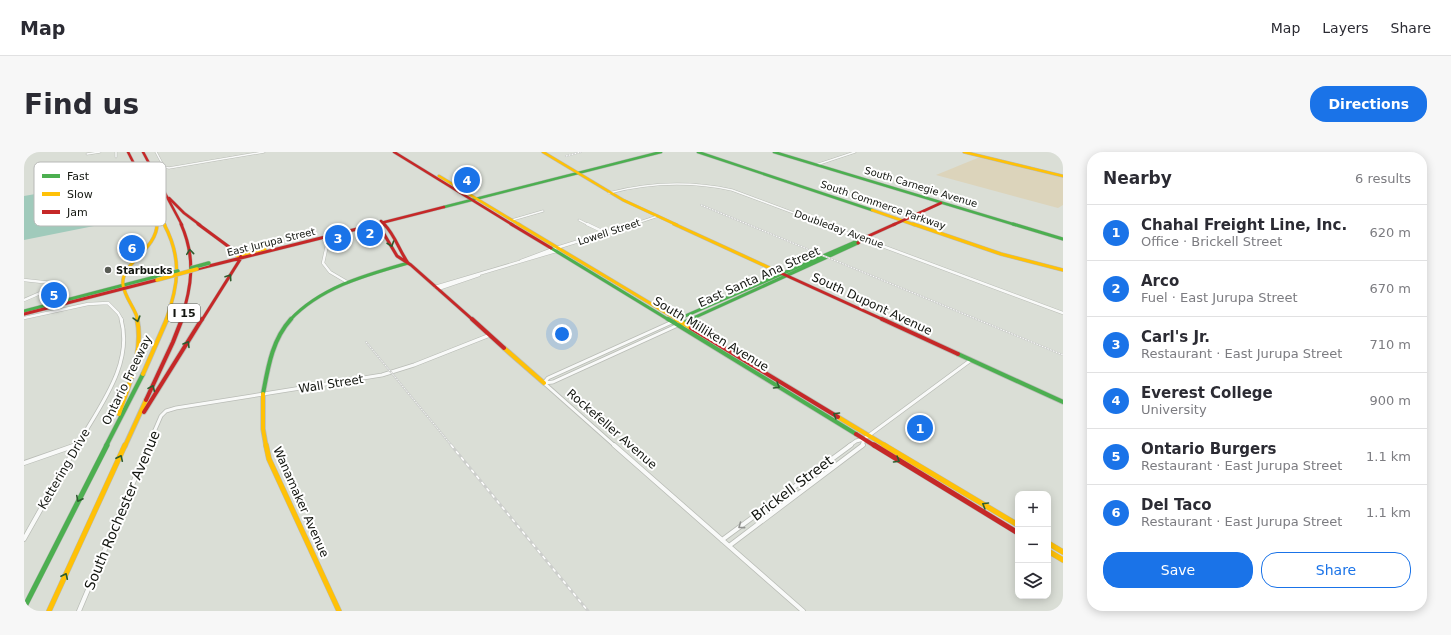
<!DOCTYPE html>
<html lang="en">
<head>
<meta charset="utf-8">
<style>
  :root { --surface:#fff; --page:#f7f7f7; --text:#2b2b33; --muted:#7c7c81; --line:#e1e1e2; --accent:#1a73e8 }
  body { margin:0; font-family:"DejaVu Sans",sans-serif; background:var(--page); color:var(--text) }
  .controls { position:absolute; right:12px; bottom:12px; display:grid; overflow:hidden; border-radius:8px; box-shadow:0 2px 10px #0003 }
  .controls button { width:36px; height:36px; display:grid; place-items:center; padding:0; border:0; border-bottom:1px solid var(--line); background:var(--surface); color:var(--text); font:20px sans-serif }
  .you { position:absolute; left:538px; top:182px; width:14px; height:14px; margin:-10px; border:3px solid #fff; border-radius:50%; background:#1a73e8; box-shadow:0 0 0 6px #1a73e833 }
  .badge { display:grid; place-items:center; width:26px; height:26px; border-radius:50%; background:var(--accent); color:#fff; font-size:13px; font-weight:700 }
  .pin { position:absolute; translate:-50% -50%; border:2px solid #fff; box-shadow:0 1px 4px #0006 }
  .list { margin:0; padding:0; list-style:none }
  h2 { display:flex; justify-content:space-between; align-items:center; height:52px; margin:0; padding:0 16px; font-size:17px }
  h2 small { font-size:13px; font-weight:400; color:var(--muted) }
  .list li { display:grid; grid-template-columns:26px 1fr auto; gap:12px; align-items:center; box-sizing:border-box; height:56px; padding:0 16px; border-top:1px solid var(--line) }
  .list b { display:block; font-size:15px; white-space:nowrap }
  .list p { margin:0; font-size:13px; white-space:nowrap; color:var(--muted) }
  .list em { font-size:13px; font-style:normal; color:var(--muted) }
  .actions { display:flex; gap:8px; padding:12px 16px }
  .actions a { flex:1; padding:9px 0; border:1px solid var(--accent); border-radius:16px; text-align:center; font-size:14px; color:var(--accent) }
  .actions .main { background:var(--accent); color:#fff }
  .icon { flex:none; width:22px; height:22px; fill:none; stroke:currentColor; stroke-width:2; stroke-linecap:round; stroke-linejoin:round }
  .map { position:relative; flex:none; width:1039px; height:459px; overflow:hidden; border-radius:16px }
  header { display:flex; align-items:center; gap:24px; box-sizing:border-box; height:56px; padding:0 20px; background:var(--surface); border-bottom:1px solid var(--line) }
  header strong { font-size:19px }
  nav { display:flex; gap:22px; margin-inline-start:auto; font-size:14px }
  .intro { display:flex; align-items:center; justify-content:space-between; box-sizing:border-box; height:96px; padding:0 24px }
  h1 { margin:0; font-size:28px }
  .button { padding:10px 18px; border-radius:16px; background:var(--accent); color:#fff; font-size:14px; font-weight:700 }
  main { display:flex; gap:24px; padding:0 24px }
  aside { flex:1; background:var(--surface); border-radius:16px; box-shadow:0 2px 10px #0003 }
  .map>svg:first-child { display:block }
</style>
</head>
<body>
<header>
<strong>Map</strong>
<nav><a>Map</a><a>Layers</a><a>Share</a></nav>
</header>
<div class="intro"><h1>Find us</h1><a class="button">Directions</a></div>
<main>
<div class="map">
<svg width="1039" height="459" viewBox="0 0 1039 459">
  <rect width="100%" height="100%" fill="#daded6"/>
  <path fill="#dcd4bb" d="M956,5L1039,25V53L1034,56L912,23Z"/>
  <path fill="#a0cabb" d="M103,26C110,35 122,48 117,61L105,67L0,88V44Z"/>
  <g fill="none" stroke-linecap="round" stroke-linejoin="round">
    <g stroke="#b9bcb6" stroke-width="2.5">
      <path id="street-far3" d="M92,0V5
        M132,0L140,15L145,16L240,0
        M63,2L76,0
        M792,13L831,0
        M585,41C627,30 666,29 708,38L802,73
        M488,68L519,59
        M555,68L565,73
        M607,73L634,64"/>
    </g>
    <g stroke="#b9bcb6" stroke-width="3.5">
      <path id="street-far2" d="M563,72L582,81
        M799,72L1039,161
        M299,86L303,93L299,111L306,120L323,130
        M497,109L529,97L610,72
        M0,128L37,132
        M411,135L532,99
        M414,137L455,123
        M0,148L37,132
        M0,166L64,152L84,151L94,161L98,168"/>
    </g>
    <g stroke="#b9bcb6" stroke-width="4.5">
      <path id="street-far1" d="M520,231L591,294
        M520,231L529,230L654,173
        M520,231L524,226L648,170
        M49,294L54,292
        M53,294C74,256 110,213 97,167
        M124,294L137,264L142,259L152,256L358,223L390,213L466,183
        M825,294L832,289L840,287L947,208
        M838,294L840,287"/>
    </g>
    <g stroke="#b9bcb6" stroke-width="5.5">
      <path id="street" d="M590,293L779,459
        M0,311L52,293
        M0,387L53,293
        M698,388L827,293
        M705,394L839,293
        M55,459L125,293"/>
    </g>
    <g stroke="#b9bcb6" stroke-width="3.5">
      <path id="fast-far3" d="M674,0L848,58
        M750,0L992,73
        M420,55L637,0"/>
    </g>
    <g stroke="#b9bcb6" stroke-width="4">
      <path id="fast-far2" d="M989,72L1039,87
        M527,96L645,168
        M0,159L146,121
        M266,168C297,135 342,123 384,111
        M652,168L840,86
        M665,168L834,91"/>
    </g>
    <g stroke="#b9bcb6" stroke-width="5.5">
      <path id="fast-far1" d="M644,167L832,282
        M652,168L654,167
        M657,172L668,167
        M934,202L1039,250
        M239,242C244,215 248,188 267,167
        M82,294L119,222"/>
    </g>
    <g stroke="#b9bcb6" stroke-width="6">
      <path id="fast" d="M0,456L83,293"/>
    </g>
    <g stroke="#b9bcb6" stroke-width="3.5">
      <path id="slow-far3" d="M519,0L599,48L653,73
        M940,0L1039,24
        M415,24L496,73
        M133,57V73
        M848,58L891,73
        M135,61L141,73"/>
    </g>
    <g stroke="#b9bcb6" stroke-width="4">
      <path id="slow-far2" d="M140,72C158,106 155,132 142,168
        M494,72L654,168
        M650,72L748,117
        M889,72L977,102L1039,118
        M213,104L241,97
        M114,168C111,156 101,146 99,133C96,111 133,98 133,72"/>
    </g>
    <g stroke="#b9bcb6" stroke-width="5.5">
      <path id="slow-far1" d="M652,167L667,176
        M480,196L520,231
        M119,222L143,167
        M239,242V277L242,294
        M95,262C105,232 120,199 113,167
        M814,265L862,294
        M101,294L122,248"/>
    </g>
    <g stroke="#b9bcb6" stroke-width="6">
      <path id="slow" d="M242,293L245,307L315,459
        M860,293L994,373
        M1024,391L1039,400
        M1024,399L1039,408
        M25,459L101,293"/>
    </g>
    <g stroke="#b9bcb6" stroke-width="3.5">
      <path id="jam-far3" d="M104,0L135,61
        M119,0L158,73
        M370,0L489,73
        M145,46L160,61L176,73
        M357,69L361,73
        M352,70L355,73
        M349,73L420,55
        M869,73L917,51"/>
    </g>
    <g stroke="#b9bcb6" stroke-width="4">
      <path id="jam-far2" d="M157,72C172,106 168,134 157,168
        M174,72L216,103L217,106L178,168
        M354,72L373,104L387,113L449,168
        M360,72C371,83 375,98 384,111
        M487,72L527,96
        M834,91L840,86L871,72
        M173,117L353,72
        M748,117L860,168
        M0,162L133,128"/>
    </g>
    <g stroke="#b9bcb6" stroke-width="5.5">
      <path id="jam-far1" d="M448,167L480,196
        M858,167L934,202
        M667,176L814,265
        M122,248L149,190L158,167
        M120,260L178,167
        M832,282L851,294"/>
    </g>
    <g stroke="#b9bcb6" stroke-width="6">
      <path id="jam" d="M850,293L994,381"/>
    </g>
    <use href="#street-far3" stroke="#f9faf9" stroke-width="1.5"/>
    <use href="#street-far2" stroke="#f9faf9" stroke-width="2.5"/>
    <use href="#street-far1" stroke="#f9faf9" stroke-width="3"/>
    <use href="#street" stroke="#f9faf9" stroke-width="4"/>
    <use href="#fast-far3" stroke="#4caf50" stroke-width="2.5"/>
    <use href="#fast-far2" stroke="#4caf50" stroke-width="3"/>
    <use href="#fast-far1" stroke="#4caf50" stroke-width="4"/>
    <use href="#fast" stroke="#4caf50" stroke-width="5"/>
    <use href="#slow-far3" stroke="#ffc107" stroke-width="2.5"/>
    <use href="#slow-far2" stroke="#ffc107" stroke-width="3"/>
    <use href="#slow-far1" stroke="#ffc107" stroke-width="4"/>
    <use href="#slow" stroke="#ffc107" stroke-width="5"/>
    <use href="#jam-far3" stroke="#c62828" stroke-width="2.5"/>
    <use href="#jam-far2" stroke="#c62828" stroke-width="3"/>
    <use href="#jam-far1" stroke="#c62828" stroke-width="4"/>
    <use href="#jam" stroke="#c62828" stroke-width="5"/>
    <g stroke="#cdcfcc" stroke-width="2">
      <path id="rail-far1" d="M542,4L557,0
        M677,53L1039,203
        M342,190L428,294"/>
    </g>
    <g stroke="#cdcfcc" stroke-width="3">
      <path id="rail" d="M427,293L564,459"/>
    </g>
    <use href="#rail-far1" stroke="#fff" stroke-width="1" stroke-dasharray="1.5" stroke-linecap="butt"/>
    <use href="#rail" stroke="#fff" stroke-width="1.5" stroke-dasharray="4" stroke-linecap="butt"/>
    <g stroke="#b9bcb6" stroke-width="4.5" stroke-linecap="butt">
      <path id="fast-bridge" d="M167,116L185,111
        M146,121L154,119"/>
    </g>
    <g stroke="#b9bcb6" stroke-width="4.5" stroke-linecap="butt">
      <path id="slow-bridge" d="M133,128L173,117"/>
    </g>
    <use href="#fast-bridge" stroke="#4caf50" stroke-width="3.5"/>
    <use href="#slow-bridge" stroke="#ffc107" stroke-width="3.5"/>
  </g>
  <defs><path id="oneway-chevron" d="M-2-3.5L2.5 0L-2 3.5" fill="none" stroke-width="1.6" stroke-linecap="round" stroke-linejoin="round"/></defs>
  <g stroke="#2d5b2d">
    <use href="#oneway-chevron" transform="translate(367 92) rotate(71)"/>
    <use href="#oneway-chevron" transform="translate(166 100) rotate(-96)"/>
    <use href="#oneway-chevron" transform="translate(205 125) rotate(-56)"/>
    <use href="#oneway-chevron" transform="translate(113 167) rotate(74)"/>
    <use href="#oneway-chevron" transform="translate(163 192) rotate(-59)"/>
    <use href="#oneway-chevron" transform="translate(753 234) rotate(31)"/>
    <use href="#oneway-chevron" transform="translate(128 236) rotate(-66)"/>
    <use href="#oneway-chevron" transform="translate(812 263) rotate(-149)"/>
    <use href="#oneway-chevron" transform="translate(96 306) rotate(-65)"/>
    <use href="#oneway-chevron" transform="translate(873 308) rotate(31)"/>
    <use href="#oneway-chevron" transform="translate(55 347) rotate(117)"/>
    <use href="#oneway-chevron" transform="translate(961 353) rotate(-149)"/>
    <use href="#oneway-chevron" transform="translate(41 424) rotate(-65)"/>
  </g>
  <use stroke="#929390" href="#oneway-chevron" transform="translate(717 374) rotate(144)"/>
  <circle fill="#595c55" stroke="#fff" stroke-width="1.5" cx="84" cy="118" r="4"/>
  <g text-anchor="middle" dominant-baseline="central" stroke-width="4" stroke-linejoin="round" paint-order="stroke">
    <g font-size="10" fill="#131610" stroke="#fff">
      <text transform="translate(897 35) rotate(17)">South Carnegie Avenue</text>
      <text transform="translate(859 53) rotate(19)">South Commerce Parkway</text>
      <text transform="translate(815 77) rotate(20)">Doubleday Avenue</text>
      <text transform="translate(585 80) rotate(-18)">Lowell Street</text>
      <text transform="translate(247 90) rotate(-14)">East Jurupa Street</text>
    </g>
    <g font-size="10" font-weight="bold" fill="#131610" stroke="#fff" text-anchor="start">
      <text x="92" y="118">Starbucks</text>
    </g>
    <rect fill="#fff" stroke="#5a5c58" stroke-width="1" x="144" y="152" width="32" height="18" rx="3"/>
    <g font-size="11" font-weight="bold" fill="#131610">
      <text x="160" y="161">I 15</text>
    </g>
    <g font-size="12" fill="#131610" stroke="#fff">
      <text transform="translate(735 125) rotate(-24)">East Santa Ana Street</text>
      <text transform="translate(848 152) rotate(25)">South Dupont Avenue</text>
      <text transform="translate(687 182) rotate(31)">South Milliken Avenue</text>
      <text transform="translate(103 228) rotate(-64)">Ontario Freeway</text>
      <text transform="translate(307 232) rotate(-9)">Wall Street</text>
      <text transform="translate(588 277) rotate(41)">Rockefeller Avenue</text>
      <text transform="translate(40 317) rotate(-60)">Kettering Drive</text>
      <text transform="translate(277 350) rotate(66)">Wanamaker Avenue</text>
    </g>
    <g font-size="14" fill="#131610" stroke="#fff">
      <text transform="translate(768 336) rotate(-37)">Brickell Street</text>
      <text transform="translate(98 358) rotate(-67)">South Rochester Avenue</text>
    </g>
  </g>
  <rect x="10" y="10" width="132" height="64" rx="6" fill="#fff" stroke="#b8b9b7" stroke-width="1"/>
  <rect x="18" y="22" width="18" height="4" fill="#4caf50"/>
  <rect x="18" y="40" width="18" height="4" fill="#ffc107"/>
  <rect x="18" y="58" width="18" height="4" fill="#c62828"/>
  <g font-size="11" fill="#131610">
    <text x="43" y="28">Fast</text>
    <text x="43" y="46">Slow</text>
    <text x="43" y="64">Jam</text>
  </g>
</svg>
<div class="controls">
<button>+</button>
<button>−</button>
<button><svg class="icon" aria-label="layers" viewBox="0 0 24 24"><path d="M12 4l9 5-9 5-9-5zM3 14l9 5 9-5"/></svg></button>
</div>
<div class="you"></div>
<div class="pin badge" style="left:896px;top:276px">1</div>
<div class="pin badge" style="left:346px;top:81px">2</div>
<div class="pin badge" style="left:314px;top:86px">3</div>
<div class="pin badge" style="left:443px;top:28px">4</div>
<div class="pin badge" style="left:30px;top:143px">5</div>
<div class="pin badge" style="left:108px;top:96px">6</div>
</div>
<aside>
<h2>Nearby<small>6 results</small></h2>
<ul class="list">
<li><span class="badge">1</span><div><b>Chahal Freight Line, Inc.</b><p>Office · Brickell Street</p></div><em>620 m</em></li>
<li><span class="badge">2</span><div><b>Arco</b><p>Fuel · East Jurupa Street</p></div><em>670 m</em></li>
<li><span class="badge">3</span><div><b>Carl's Jr.</b><p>Restaurant · East Jurupa Street</p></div><em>710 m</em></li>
<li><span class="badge">4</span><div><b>Everest College</b><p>University</p></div><em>900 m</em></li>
<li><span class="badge">5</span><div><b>Ontario Burgers</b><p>Restaurant · East Jurupa Street</p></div><em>1.1 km</em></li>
<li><span class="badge">6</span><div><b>Del Taco</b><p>Restaurant · East Jurupa Street</p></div><em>1.1 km</em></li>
</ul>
<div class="actions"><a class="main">Save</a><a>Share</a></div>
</aside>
</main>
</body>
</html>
